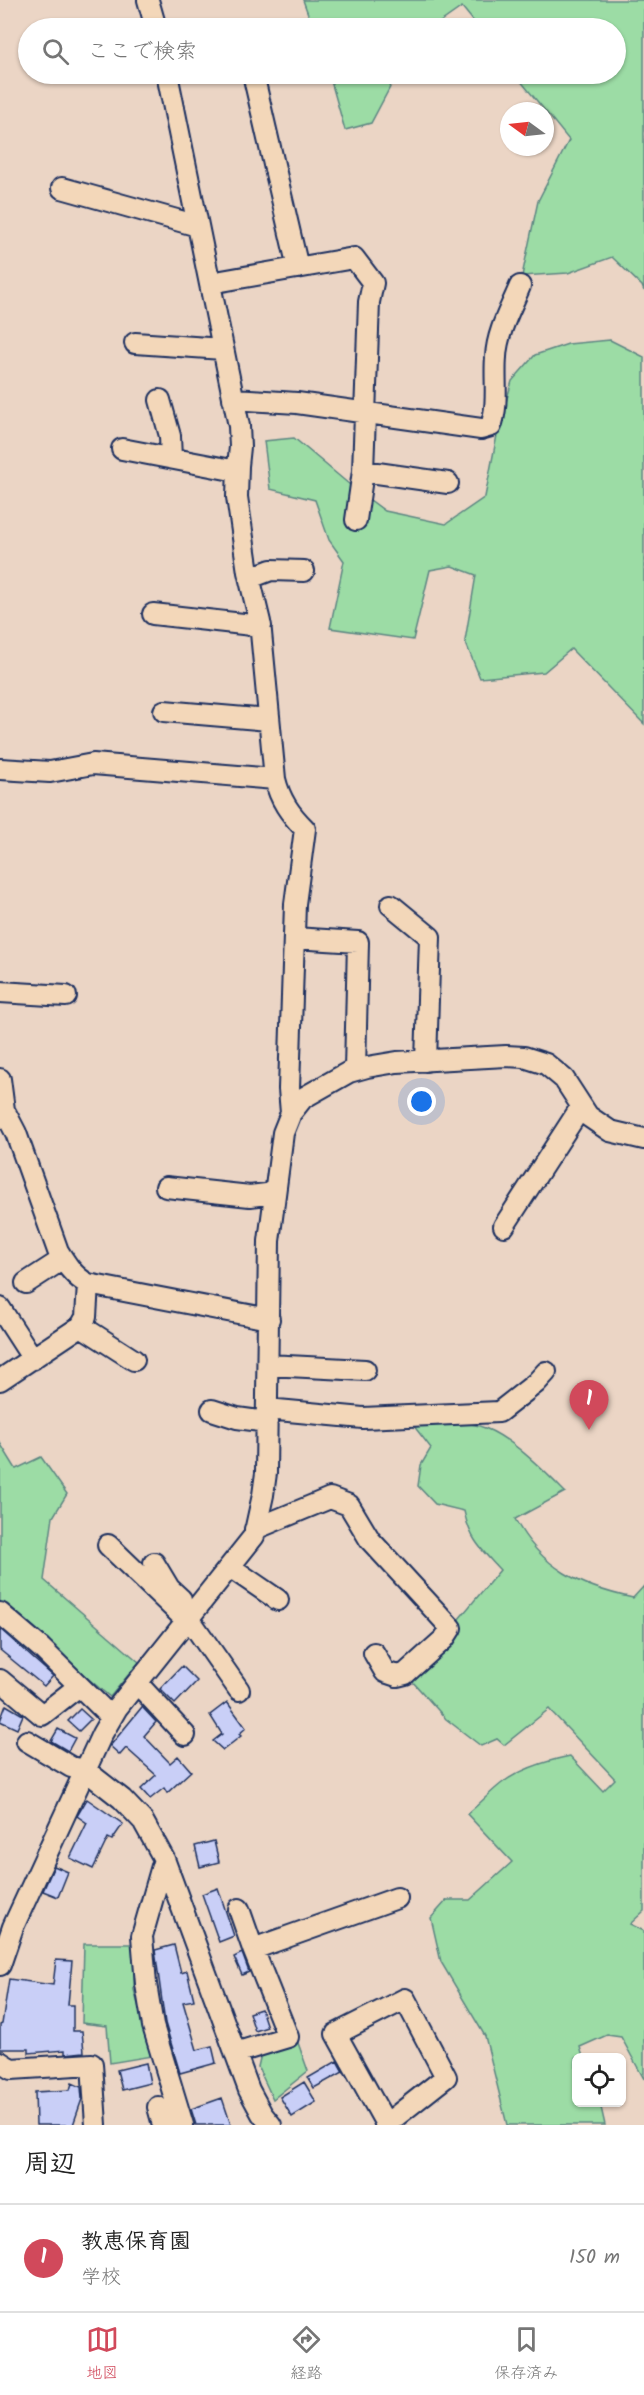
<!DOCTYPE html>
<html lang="ja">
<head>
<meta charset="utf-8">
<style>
  :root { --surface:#fff; --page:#f6f6f6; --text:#222; --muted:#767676; --line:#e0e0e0; --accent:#d1495b }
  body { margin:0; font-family:Kalam,"Klee One",sans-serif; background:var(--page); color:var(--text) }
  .controls { position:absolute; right:18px; bottom:18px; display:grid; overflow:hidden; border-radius:9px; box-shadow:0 2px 4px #0004 }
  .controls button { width:54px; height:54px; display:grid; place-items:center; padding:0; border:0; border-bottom:2px solid var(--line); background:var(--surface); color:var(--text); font:30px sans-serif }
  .compass { position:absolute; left:500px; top:102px; width:54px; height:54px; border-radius:50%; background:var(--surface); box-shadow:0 2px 4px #0004; rotate:285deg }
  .you { position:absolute; left:422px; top:1102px; width:21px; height:21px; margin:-15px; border:4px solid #fff; border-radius:50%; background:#1a73e8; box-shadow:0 0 0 9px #1a73e833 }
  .badge { display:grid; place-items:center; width:39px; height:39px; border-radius:50%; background:var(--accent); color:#fff; font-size:20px; font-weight:700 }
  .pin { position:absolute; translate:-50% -50px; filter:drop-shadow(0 2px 3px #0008) }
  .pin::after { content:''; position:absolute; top:32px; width:21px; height:18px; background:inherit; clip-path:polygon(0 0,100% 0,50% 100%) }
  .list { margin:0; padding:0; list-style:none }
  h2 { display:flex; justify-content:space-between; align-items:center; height:78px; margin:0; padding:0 24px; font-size:26px }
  h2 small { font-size:20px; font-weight:400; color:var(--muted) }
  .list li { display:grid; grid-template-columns:39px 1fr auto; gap:18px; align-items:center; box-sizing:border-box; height:108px; padding:0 24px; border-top:2px solid var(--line) }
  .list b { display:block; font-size:22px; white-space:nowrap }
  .list p { margin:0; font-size:20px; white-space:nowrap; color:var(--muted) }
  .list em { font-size:20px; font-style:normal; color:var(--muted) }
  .icon { flex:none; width:33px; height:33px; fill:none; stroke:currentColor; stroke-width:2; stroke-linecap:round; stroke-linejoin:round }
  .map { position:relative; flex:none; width:644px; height:2125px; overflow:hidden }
  .search { position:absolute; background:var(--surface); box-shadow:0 2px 4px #0004; left:18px; right:18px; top:18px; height:66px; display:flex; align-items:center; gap:15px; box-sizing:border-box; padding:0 21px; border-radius:33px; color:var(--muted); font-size:22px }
  .sheet { height:186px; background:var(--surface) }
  nav { display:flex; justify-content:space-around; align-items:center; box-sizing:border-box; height:84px; border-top:2px solid var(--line); background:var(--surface); font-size:16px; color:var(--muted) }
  nav a { display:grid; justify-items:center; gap:3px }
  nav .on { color:var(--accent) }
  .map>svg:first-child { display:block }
</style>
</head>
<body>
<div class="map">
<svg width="644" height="2125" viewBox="0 0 644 2125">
  <rect width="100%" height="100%" fill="#ebd5c5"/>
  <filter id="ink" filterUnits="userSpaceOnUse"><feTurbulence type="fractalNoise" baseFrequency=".0167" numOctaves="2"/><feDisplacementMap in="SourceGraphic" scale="12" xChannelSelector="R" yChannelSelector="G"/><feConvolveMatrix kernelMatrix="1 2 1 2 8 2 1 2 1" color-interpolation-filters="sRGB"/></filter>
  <g filter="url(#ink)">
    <path fill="#9cdca5" stroke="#5c8682" stroke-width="1.5" d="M303,0H644V291L642,286L612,257L568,273L522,276L538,201L569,140L515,74H616V28H479L462,7L432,28H313Z
      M329,74H397L371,123L345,130Z
      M610,340L644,357V724L571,649L544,672L480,678L465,641L476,575L452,566L430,570L413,640L330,628L344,561L329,540L315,500L270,489L264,441L294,438L350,485L385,511L446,524L485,497L498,430L512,381L535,355L568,344Z
      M410,1421C432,1422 465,1420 485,1428C513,1439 544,1471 565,1492L515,1519C541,1568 581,1587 633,1598L644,1586V1911L630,1924L644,1931V2079L621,2037L607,2035L580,2047L583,2057L576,2058V2102L600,2103L605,2125H507L485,2036L441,1962L431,1918L447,1900H470L512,1862L467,1814C479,1805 489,1793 502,1783C522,1768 546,1761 570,1756L603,1791L615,1779L549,1709L504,1745L497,1739L481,1746L446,1719L412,1681L449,1648L453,1626L500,1570C481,1549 470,1540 464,1511L435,1504L418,1486L421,1465L431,1448Z
      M0,1443L16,1469L41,1457L67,1494L53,1517L44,1580L139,1662L110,1697L0,1604Z
      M84,1944H134V1990L152,2056L110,2063L107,2026L82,2023Z
      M297,2040L308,2071L273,2099L258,2067L261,2054Z"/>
    <path fill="#c9cff7" stroke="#1b2f5e" stroke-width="1.5" d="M0,1629L53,1676L44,1686L0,1650Z
      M182,1666L197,1681L175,1704L160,1689Z
      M227,1702L246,1728L239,1734L241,1736L223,1750L213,1741L222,1734L210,1715Z
      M6,1705L23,1715L17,1729L0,1721Z
      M142,1707L156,1722L144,1736L170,1763L178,1756L191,1771L167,1793L164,1788L150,1799L141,1789L156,1775L126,1748L120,1755L110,1746Z
      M80,1709L91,1719L79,1731L68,1721Z
      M58,1729L75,1738L68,1751L51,1741Z
      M87,1799L123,1824L112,1840L108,1838L93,1869L70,1858L87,1823L77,1816Z
      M214,1841L219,1862L200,1867L195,1846Z
      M54,1866L68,1872L58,1897L43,1891Z
      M218,1888L234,1936L219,1942L202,1894Z
      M174,1945L181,1973L187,1971L194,2000L183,2002L197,2050L212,2046L216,2063L180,2073L165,2023L155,1950Z
      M242,1953L249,1972L242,1975L234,1957Z
      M56,1960L72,1961L68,2005H73V2031H82L84,2052L65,2054V2050L29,2053V2049H0V2025L2,2024L9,1979L53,1985Z
      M261,2009L267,2027L255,2031L249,2013Z
      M337,2061L343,2072L314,2088L308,2078Z
      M146,2063L150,2083L122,2090L117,2070Z
      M304,2082L316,2102L292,2117L280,2097Z
      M72,2083L81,2087L82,2099L73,2125H36L35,2092L70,2090Z
      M222,2098L231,2125H196L191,2109Z"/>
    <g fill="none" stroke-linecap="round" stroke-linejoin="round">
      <g stroke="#1b2f5e" stroke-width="24">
        <path id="minor" d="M148,0L156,28
          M167,74L239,426L240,447L238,466L237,497L248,572L260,622L275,779C280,800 290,814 305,829L295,904L289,1089L291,1113
          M253,74L298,268
          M62,188L198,226
          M210,283L354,258L373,283L369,302L363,471L356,520
          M135,343L223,349
          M233,399L297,403L481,429L491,426C499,404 494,379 496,357C497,332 511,308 520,286
          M160,400L170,436L171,458
          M122,449L237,471
          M363,471L448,483
          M250,578L271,570L304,571
          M153,614L261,626
          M164,711L269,720
          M0,769L50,772L93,764L275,779
          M391,905L430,937L426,1061
          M294,938L358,942L355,1070
          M0,992L66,996
          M0,1079L4,1110
          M0,1106L4,1110L16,1133L58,1251C66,1264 74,1277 88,1284L269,1319
          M166,1187L250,1196L275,1193
          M504,1226L581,1107
          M26,1283L63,1259
          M0,1308L33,1359
          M81,1326L134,1360
          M268,1365L365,1370
          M0,1380L81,1326L86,1317L88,1284
          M267,1409L363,1418L499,1412L536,1383L546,1372
          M212,1410L237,1418L267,1422
          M255,1529L330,1498L349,1505L370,1540L451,1628L444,1639L405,1674L397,1676L385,1672L374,1653
          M108,1545L186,1620
          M154,1563L169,1588L181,1599
          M230,1567L278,1600
          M0,1613L41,1648L111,1717
          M188,1617L239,1690
          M0,1680L42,1715L79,1686
          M137,1683L185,1735
          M27,1741L71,1767L85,1770L122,1799L143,1821L164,1859L249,2090L262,2114L271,2125
          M164,1859L142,1936L146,1984L153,2026L183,2125
          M239,1909L253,1949
          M0,1965L13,1927L102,1734L117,1708L254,1536L263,1495L266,1473L269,1241L283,1133L291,1113L303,1098L349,1072L367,1067L397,1062L506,1056L524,1057L546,1064L564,1079L588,1116L610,1131L644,1139
          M235,2053L288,2037L253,1949L397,1898
          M0,2062L11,2069L92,2064L96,2125
          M158,2107L163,2125
          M385,2125L446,2077L405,1999L336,2034L386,2124"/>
      </g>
      <use href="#minor" stroke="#f3d7b9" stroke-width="20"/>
    </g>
  </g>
</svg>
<div class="controls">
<button><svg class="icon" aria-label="locate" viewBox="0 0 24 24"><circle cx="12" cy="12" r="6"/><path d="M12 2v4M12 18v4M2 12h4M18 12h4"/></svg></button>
</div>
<svg class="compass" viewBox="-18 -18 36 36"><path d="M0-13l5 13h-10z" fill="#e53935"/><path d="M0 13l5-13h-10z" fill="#767676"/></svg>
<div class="you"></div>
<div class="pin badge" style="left:589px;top:1430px">1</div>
<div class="search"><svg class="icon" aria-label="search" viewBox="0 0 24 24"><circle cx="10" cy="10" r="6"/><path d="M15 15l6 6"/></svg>ここで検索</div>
</div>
<section class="sheet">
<h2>周辺<small></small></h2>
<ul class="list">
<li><span class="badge">1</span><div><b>教恵保育園</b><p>学校</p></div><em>150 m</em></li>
</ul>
</section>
<nav>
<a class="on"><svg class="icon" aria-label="map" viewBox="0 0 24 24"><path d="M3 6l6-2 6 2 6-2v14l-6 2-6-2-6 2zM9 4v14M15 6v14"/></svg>地図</a>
<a><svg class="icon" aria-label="directions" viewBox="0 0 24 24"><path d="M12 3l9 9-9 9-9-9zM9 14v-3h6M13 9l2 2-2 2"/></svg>経路</a>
<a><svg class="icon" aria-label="saved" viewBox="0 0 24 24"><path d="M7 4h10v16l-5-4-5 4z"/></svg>保存済み</a>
</nav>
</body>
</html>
